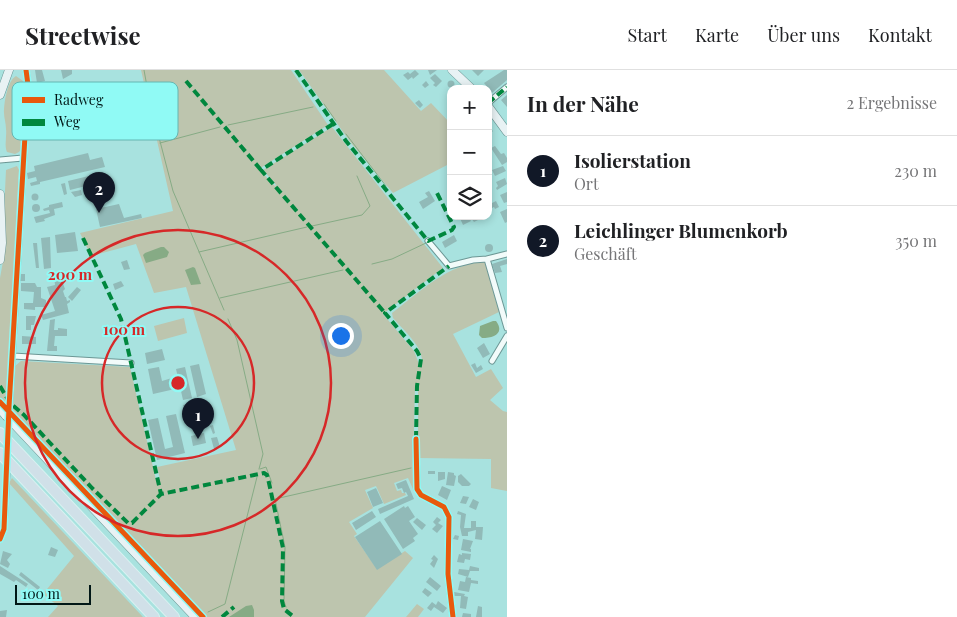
<!DOCTYPE html>
<html lang="de">
<head>
<meta charset="utf-8">
<style>
  :root { --surface:#fff; --page:#f2f2f2; --text:#202124; --muted:#757577; --line:#e0e0e0; --accent:#111827 }
  body { margin:0; font-family:"Playfair Display",serif; background:var(--page); color:var(--text) }
  .controls { position:absolute; right:15px; top:15px; display:grid; overflow:hidden; border-radius:10px; box-shadow:0 2px 8px #0003 }
  .controls button { width:45px; height:45px; display:grid; place-items:center; padding:0; border:0; border-bottom:1px solid var(--line); background:var(--surface); color:var(--text); font:25px sans-serif }
  .scale { position:absolute; left:15px; bottom:12px; width:76px; box-sizing:border-box; padding-left:5px; border:2px solid #011716; border-top:0; font-size:14px; line-height:18px; white-space:nowrap; color:#011716; -webkit-text-stroke:4px #90faf5; paint-order:stroke }
  .you { position:absolute; left:340px; top:265px; width:18px; height:18px; margin:-12px; border:4px solid #fff; border-radius:50%; background:#1a73e8; box-shadow:0 0 0 8px #1a73e833 }
  .badge { display:grid; place-items:center; width:32px; height:32px; border-radius:50%; background:var(--accent); color:#fff; font-size:16px; font-weight:700 }
  .pin { position:absolute; translate:-50% -41px; filter:drop-shadow(0 1px 2px #0008) }
  .pin::after { content:''; position:absolute; top:26px; width:18px; height:15px; background:inherit; clip-path:polygon(0 0,100% 0,50% 100%) }
  .list { margin:0; padding:0; list-style:none }
  h2 { display:flex; justify-content:space-between; align-items:center; height:65px; margin:0; padding:0 20px; font-size:21px }
  h2 small { font-size:16px; font-weight:400; color:var(--muted) }
  .list li { display:grid; grid-template-columns:32px 1fr auto; gap:15px; align-items:center; box-sizing:border-box; height:70px; padding:0 20px; border-top:1px solid var(--line) }
  .list b { display:block; font-size:19px; white-space:nowrap }
  .list p { margin:0; font-size:16px; white-space:nowrap; color:var(--muted) }
  .list em { font-size:16px; font-style:normal; color:var(--muted) }
  .icon { flex:none; width:28px; height:28px; fill:none; stroke:currentColor; stroke-width:2; stroke-linecap:round; stroke-linejoin:round }
  .map { position:relative; flex:none; width:507px; height:547px; overflow:hidden }
  header { display:flex; align-items:center; gap:30px; box-sizing:border-box; height:70px; padding:0 25px; background:var(--surface); border-bottom:1px solid var(--line) }
  header strong { font-size:24px }
  nav { display:flex; gap:28px; margin-inline-start:auto; font-size:18px }
  main { display:flex }
  aside { flex:1; background:var(--surface) }
  .map>svg:first-child { display:block }
</style>
</head>
<body>
<header>
<strong>Streetwise</strong>
<nav><a>Start</a><a>Karte</a><a>Über uns</a><a>Kontakt</a></nav>
</header>
<main>
<div class="map">
<svg width="507" height="547" viewBox="0 0 507 547">
  <rect width="100%" height="100%" fill="#a8e2df"/>
  <path fill="#bdc5ae" d="M141,0H291L328,55L259,99L275,116L276,115L263,100L332,57L443,198L383,244L414,281L419,294H422C424,277 404,261 393,248L392,243C420,222 448,193 485,192L499,242L453,264L476,307L491,299L503,318L490,330L503,341L507,342V421L491,418V389L418,388V316H415L413,399L415,419H413L408,408L394,413L397,421L401,420L402,423H405L406,425L384,434L376,416L365,420L373,438L349,452L357,464L354,466L377,499L405,481L413,488L365,547H205L10,339L15,296L21,291L130,297L156,410L160,409L157,397L236,380L186,217L154,223L136,174L91,186L80,163L173,141Z
    M299,0H384L421,41L431,33L451,54V93L393,123L351,73Z
    M16,6L23,11L24,19L21,79L19,82L15,84L7,82C4,75 7,67 6,59C6,53 4,48 4,43C4,33 7,11 16,6Z
    M17,96L19,100L7,333H4L0,329V208L5,180L4,141L6,100Z
    M184,248L187,263L158,271L154,256Z
    M12,408L143,547H48L58,536L43,524L74,486L9,413Z
    M417,534L424,539L418,547H406Z"/>
  <path fill="#86ab85" d="M161,177H164L169,182L167,187L146,193L143,185L145,183Z
    M193,197L195,198L201,214L191,215L185,200Z
    M493,251H496C505,263 494,268 482,268L479,265L480,256Z
    M252,535L254,540V547H229L246,536Z"/>
  <g fill="none" stroke-linecap="round" stroke-linejoin="round">
    <path stroke="#86ab85" stroke-width="1" d="M144,0L150,33L173,121L224,240
      M324,34L336,51
      M228,55L313,37
      M346,64L386,116
      M160,73L220,57
      M312,156L362,145L370,136L357,106
      M199,182L307,157
      M372,194L392,189L426,173
      M220,228L343,200
      M228,249L237,270L263,384L259,399
      M260,399L266,397L272,413
      M286,537L284,531L285,477L275,429L411,398
      M208,542L225,534L257,407"/>
  </g>
  <path fill="#91bab8" d="M35,0H42L45,11L37,13Z
    M61,0H72V4L63,9Z
    M415,0L419,4L413,9L412,7L408,10L403,5L408,2L410,4Z
    M428,0H437L430,5Z
    M472,0H484L478,6Z
    M504,0H507V10L492,23L484,13Z
    M435,4L442,11L436,17L433,15L435,13L430,8Z
    M447.5 14a3.5 3.5 0 1 1 7 0a3.5 3.5 0 1 1-7 0Z
    M426,11L429,15L425,18L422,15Z
    M507,25V37L501,30Z
    M419,30L423,35L420,38L415,33Z
    M488,56L493,61L488,66Z
    M495,76L501,84L504,83L507,88V92L502,95L491,78Z
    M88,83L90,90L102,87L105,97L40,112V114L31,116L30,113L37,111L36,107L28,109L27,103L35,101L34,96Z
    M503,96L506,101L495,106L492,100Z
    M93,105L94,112L90,113V115L70,120L68,111Z
    M505,108L507,114L497,120L496,118L498,116L496,112Z
    M65,113L67,124L64,125L61,114Z
    M81,120L82,125L75,127L71,122Z
    M429,121L435,131L423,139L419,132L428,127L425,123Z
    M507,122V132L504,133L500,125Z
    M31.5 127a3.5 3.5 0 1 1 7 0a3.5 3.5 0 1 1-7 0Z
    M491,131L492,133L496,131L499,137L495,139L494,137L488,140V132Z
    M62,132L63,137L54,139L55,145L44,149L45,151L36,153L34,147L50,143L49,140L44,141L43,139L49,137V135Z
    M119,134L124,148L141,144L142,148L100,157L96,139Z
    M32 138a4 4 0 1 1 8 0a4 4 0 1 1-8 0Z
    M507,139V152L505,153L500,142Z
    M459,146H468L471,151L463,155Z
    M475,146H479L480,149L474,152L471,148Z
    M75,162L78,181L57,183L55,165Z
    M454,165L457,171L445,178L442,172Z
    M50,167L51,198L44,199L41,168Z
    M33,173H37L39,198H36Z
    M485 178a4 4 0 1 1 8 0a4 4 0 1 1-8 0Z
    M507,189V194L500,196L502,202L495,203L492,194Z
    M127,190L130,199L124,200L121,192Z
    M21,204H25V211H20Z
    M54,204L60,205L65,219L63,221L65,227H66L67,231L70,230V232L67,234L69,243L43,250L41,245L55,241L47,217L55,215Z
    M121,211L124,216L115,220L113,214Z
    M21,213H35L37,217H41V228L46,230V237H35V240L24,239V233H33L34,222L21,221Z
    M77,217L81,220L72,231L68,227Z
    M26,246H36L34,255H31V260H26Z
    M55,249L54,260H58V258L67,259V266H55L54,276H57V281H47L50,250Z
    M22,266L36,267V274H22Z
    M484,273L490,284L483,288L477,278Z
    M162,279L165,290L147,294L145,283Z
    M475,293L477,298L481,295L483,299L476,303L471,295Z
    M199,294L206,324L197,327L190,296Z
    M159,297L162,311L172,308L175,319L153,324L148,299Z
    M185,297L192,328L183,330L176,299Z
    M204,330L208,347L187,352L183,335Z
    M176,344L185,383L157,390L148,350L158,348L165,379L173,377L166,346Z
    M213,355L215,363L213,364L210,356Z
    M204,363L206,373L193,376L191,366Z
    M217,367L220,377L214,379L211,368Z
    M428,401H435V404H428Z
    M438,402H445V409L438,411Z
    M448,402L454,403V405L456,406L454,416L446,415Z
    M461,404L471,414L469,416H462L458,412V406Z
    M406,410L414,429L380,444L378,439L408,426L406,422L404,423L402,418L398,419L396,414Z
    M442,416L451,420L447,430L438,425Z
    M376,418L383,433L373,437L367,422Z
    M463,426L469,427L466,434L460,433Z
    M473,429L479,432L476,440L469,437Z
    M404,436L405,438L408,436L415,447L409,451L418,464L413,468L415,471L403,479L384,449Z
    M372,441L376,447L356,460L352,453Z
    M458,441L466,444L464,458H471V451H476V457H483L482,470L475,469L476,460L468,462V466H462L460,457L461,445L457,444Z
    M437,447L441,450L438,453L443,456L437,463L432,459L436,455L433,452Z
    M417,448L426,455L422,460L413,452Z
    M380,451L402,484L377,500L355,467Z
    M455,465L459,466L458,470L453,469Z
    M463,469L473,471L470,479H471V482L461,480Z
    M51,477L58,480L55,487L48,485Z
    M3,481L12,484L7,490L10,494L8,498L0,494Z
    M462,483L471,484L470,490L465,489L464,493L457,492L459,484L462,485Z
    M434,485L438,489L434,498L430,494L433,490L431,489Z
    M0,496L28,514L26,517L16,510L14,512L0,504Z
    M470,496L479,498V501H470L468,507L458,504L459,499L469,500Z
    M21,502L40,517L38,520L19,505Z
    M430,507L441,516L437,521L426,512Z
    M466,507L471,508V510L478,511V514L471,513L469,522L458,520L460,511L465,512Z
    M425,518L432,523L428,527L422,522Z
    M454,522L465,524L464,526L468,527L466,539L460,538L461,526H453Z
    M438,531L447,538L443,543L434,537L431,541L427,538L432,532L436,535Z
    M478,536L482,537V547H476Z
    M7,540L6,547H0V541Z
    M463,543L471,544V547H462Z"/>
  <g fill="none" stroke-linecap="round" stroke-linejoin="round">
    <path stroke="#87b9b7" stroke-width="5" stroke-dasharray="5 2.5" stroke-linecap="butt" d="M7,390L8,360"/>
    <g stroke="#6c9795" stroke-width="7">
      <path id="street" d="M488,33L507,17
        M0,90L23,88
        M428,171L449,196L473,190L487,189
        M507,184L487,189L507,258
        M13,286L131,293
        M492,291L507,266
        M8,360L28,15L26,0
        M416,369L417,419L421,425L444,437L449,447L448,504L453,547
        M0,469L4,459L7,401"/>
    </g>
    <g stroke="#6c9795" stroke-width="9">
      <path id="secondary" d="M452,0L472,19
        M0,25L9,0
        M488,36L507,62
        M0,124L2,173L0,190
        M0,339L6,346
        M12,352L195,547"/>
    </g>
    <g stroke="#d8f2f1" stroke-width="12">
      <path id="highway" d="M0,363L174,547
        M0,383L154,547"/>
    </g>
    <use href="#street" stroke="#f2fbfa" stroke-width="5"/>
    <use href="#secondary" stroke="#e8f2f4" stroke-width="8"/>
    <use href="#highway" stroke="#d0e0e8" stroke-width="10"/>
    <g stroke="#6c9795" stroke-width="9" stroke-linecap="butt">
      <path id="secondary-bridge" d="M6,346L12,352"/>
    </g>
    <use href="#secondary-bridge" stroke="#e8f2f4" stroke-width="8"/>
    <path stroke="#00873e" stroke-width="4" stroke-dasharray="8 4" stroke-linecap="butt" d="M296,0L346,71L428,171L452,160L454,157L437,123
      M186,11L261,100
      M488,33L507,17
      M333,54L261,100L385,243
      M83,168L121,249L161,424
      M0,316L10,333L24,345L92,418L128,453H132L161,424L264,403L267,405L269,413L283,478L282,531L284,539L294,547
      M416,369L417,316L421,289L417,281L385,243L449,196
      M222,547L234,537"/>
    <g stroke="#90faf5" stroke-width="8">
      <path id="cycleway" d="M0,332L203,547
        M416,369L417,419L421,425L444,437L449,447L448,504L453,547
        M0,469L4,459L9,337L28,15L26,0"/>
    </g>
    <use href="#cycleway" stroke="#e8590c" stroke-width="5"/>
  </g>
  <g fill="none" stroke="#d62828" stroke-width="2.5">
    <circle cx="178" cy="313" r="76"/>
    <circle cx="178" cy="313" r="153"/>
  </g>
  <rect x="12" y="12" width="166" height="58" rx="8" fill="#90faf5" stroke="#65b6b2" stroke-width="1"/>
  <rect x="22" y="27" width="23" height="6" fill="#e8590c"/>
  <rect x="22" y="49" width="23" height="7" fill="#00873e"/>
  <g font-size="14" fill="#011716">
    <text x="54" y="35">Radweg</text>
    <text x="54" y="57">Weg</text>
  </g>
  <circle cx="178" cy="313" r="8" fill="#d62828" stroke="#90faf5" stroke-width="2.5"/>
  <g font-size="15" text-anchor="middle" font-weight="bold" fill="#d62828" stroke="#90faf5" stroke-width="4" stroke-linejoin="round" paint-order="stroke">
    <text x="70" y="210">200 m</text>
    <text x="124" y="265">100 m</text>
  </g>
</svg>
<div class="controls">
<button>+</button>
<button>−</button>
<button><svg class="icon" aria-label="layers" viewBox="0 0 24 24"><path d="M12 4l9 5-9 5-9-5zM3 14l9 5 9-5"/></svg></button>
</div>
<div class="scale">100 m</div>
<div class="you"></div>
<div class="pin badge" style="left:198px;top:369px">1</div>
<div class="pin badge" style="left:99px;top:143px">2</div>
</div>
<aside>
<h2>In der Nähe<small>2 Ergebnisse</small></h2>
<ul class="list">
<li><span class="badge">1</span><div><b>Isolierstation</b><p>Ort</p></div><em>230 m</em></li>
<li><span class="badge">2</span><div><b>Leichlinger Blumenkorb</b><p>Geschäft</p></div><em>350 m</em></li>
</ul>
</aside>
</main>
</body>
</html>
